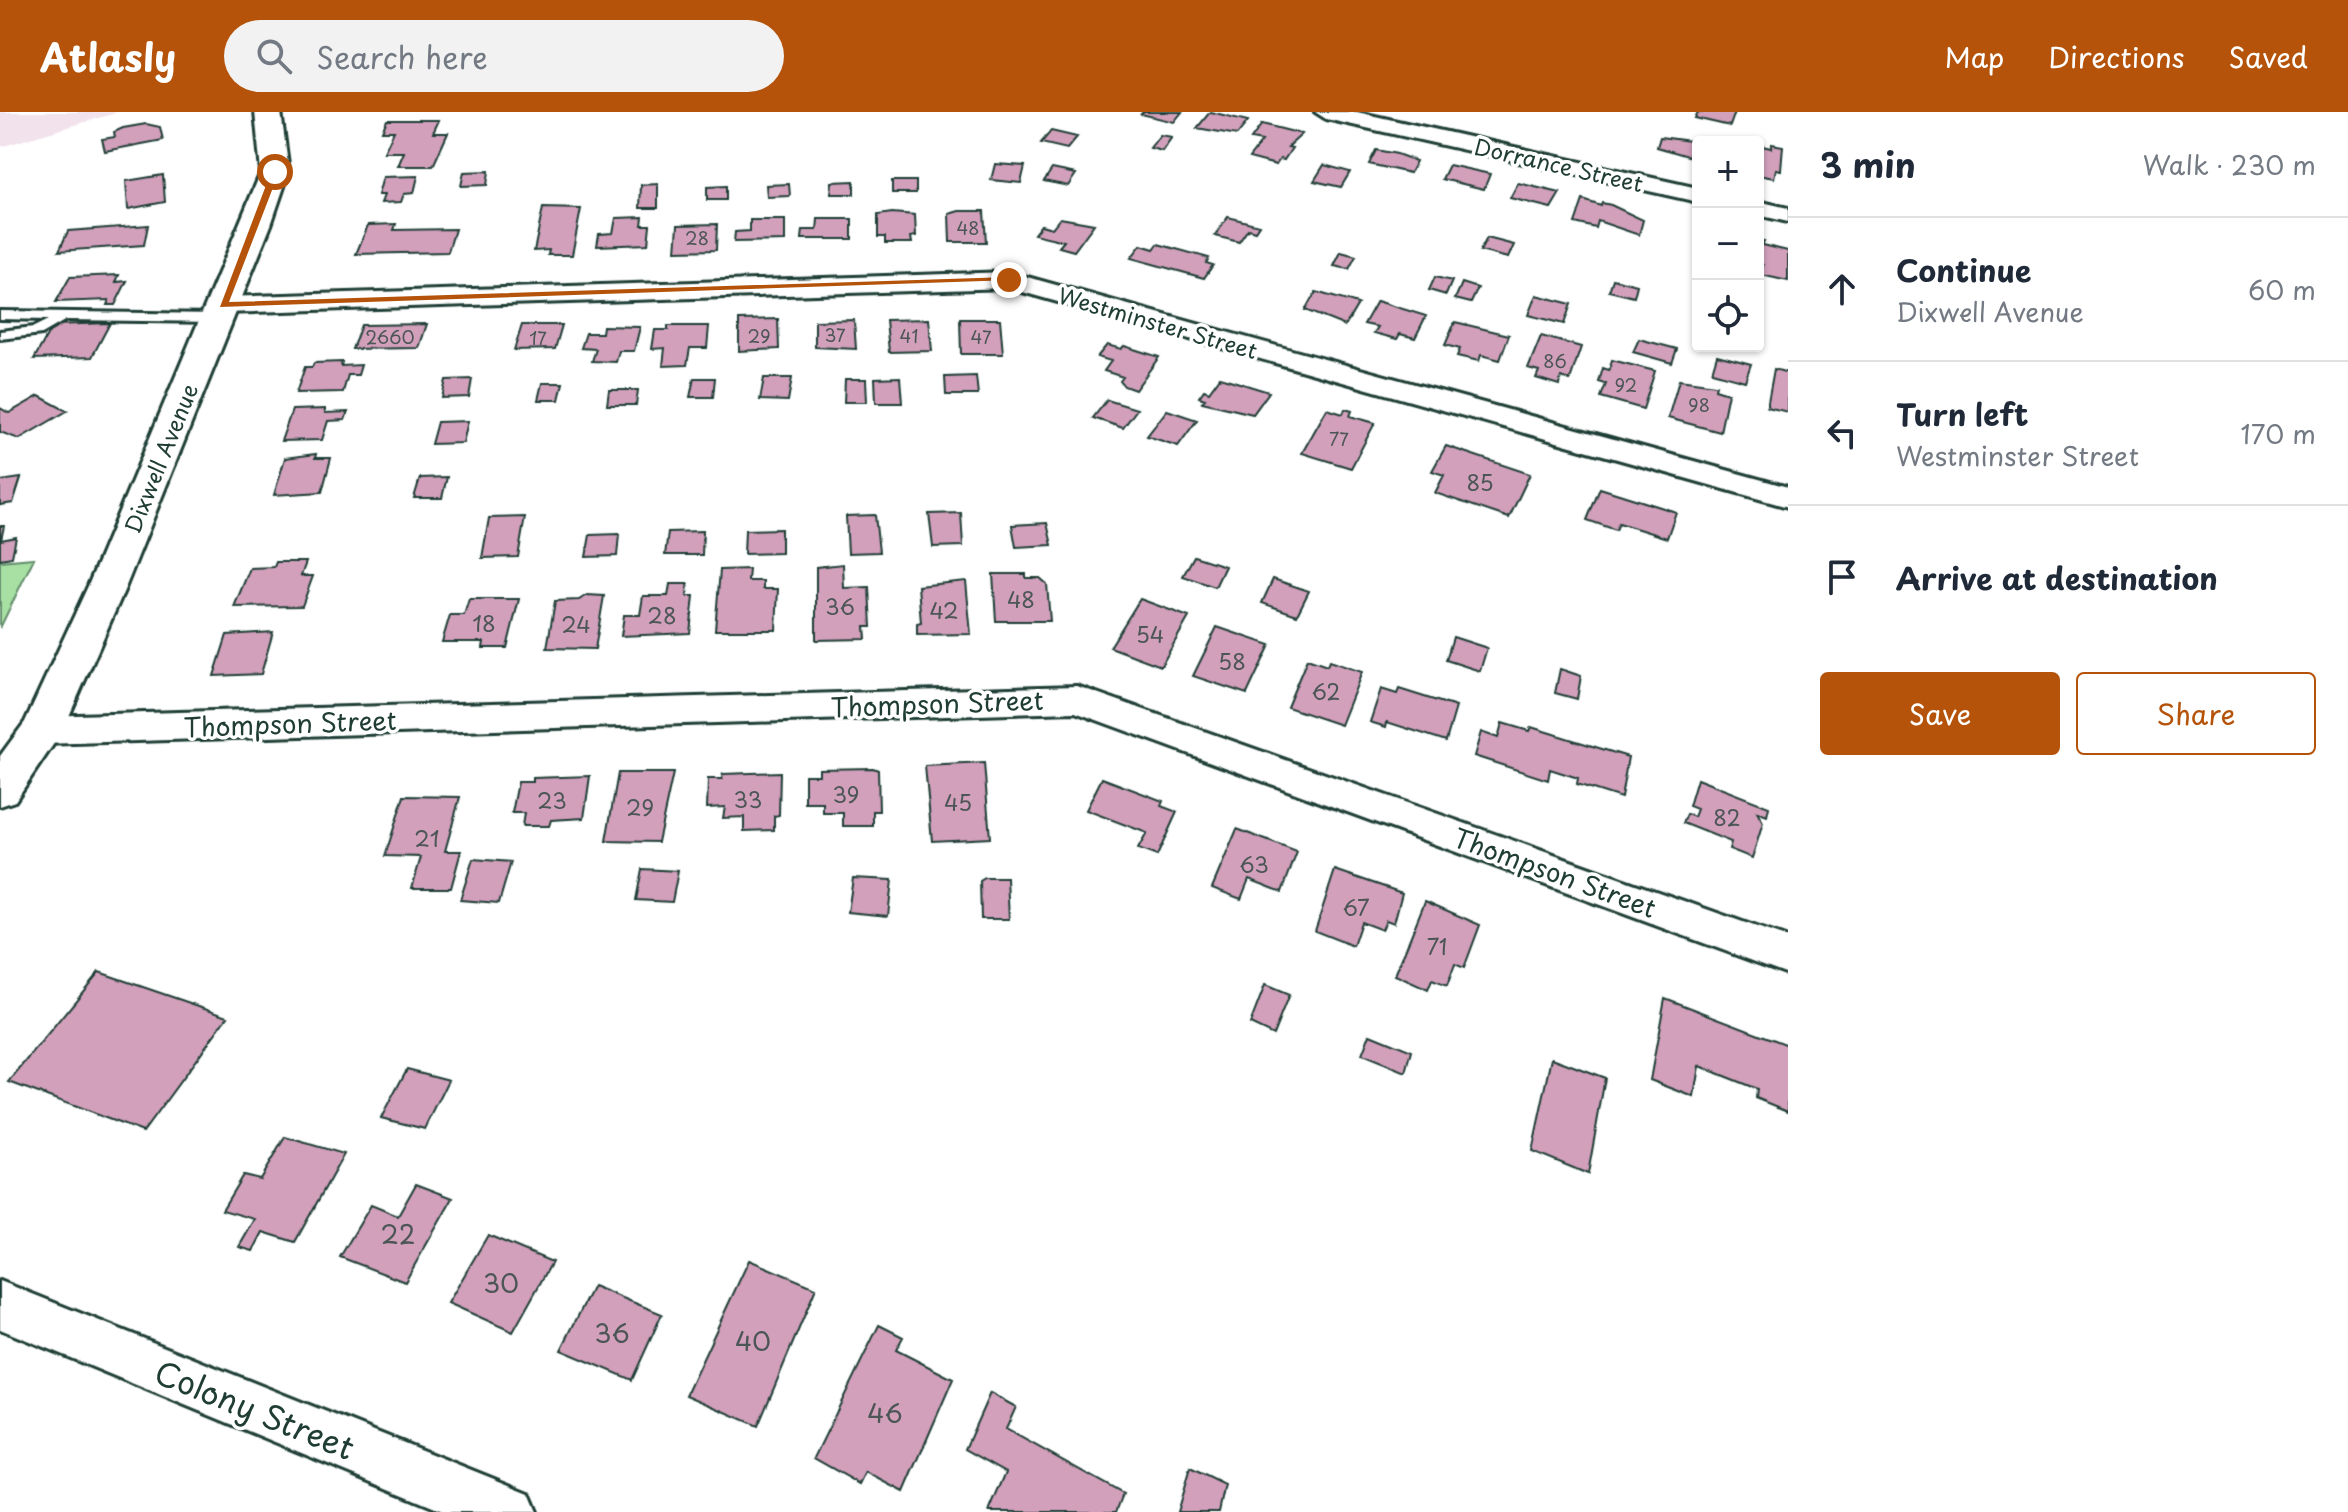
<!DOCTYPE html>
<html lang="en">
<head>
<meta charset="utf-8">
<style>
  :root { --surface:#fff; --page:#f2f2f3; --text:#1f2937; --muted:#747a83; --line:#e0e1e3; --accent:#b45309 }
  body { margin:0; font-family:"Playpen Sans",sans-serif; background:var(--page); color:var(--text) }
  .controls { position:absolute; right:24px; top:24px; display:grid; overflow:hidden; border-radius:8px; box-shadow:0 2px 6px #0004 }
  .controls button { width:72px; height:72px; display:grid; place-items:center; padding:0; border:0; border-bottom:2px solid var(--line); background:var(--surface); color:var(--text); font:40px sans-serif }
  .stop { position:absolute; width:24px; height:24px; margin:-18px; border:6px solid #b45309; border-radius:50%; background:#fff }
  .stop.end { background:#b45309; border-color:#fff; box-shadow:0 2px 8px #0008 }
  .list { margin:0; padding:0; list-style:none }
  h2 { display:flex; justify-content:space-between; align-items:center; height:104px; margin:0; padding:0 32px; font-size:34px }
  h2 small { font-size:26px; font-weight:400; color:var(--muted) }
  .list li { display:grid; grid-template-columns:52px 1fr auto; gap:24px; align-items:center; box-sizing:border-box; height:144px; padding:0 32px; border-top:2px solid var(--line) }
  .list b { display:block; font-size:30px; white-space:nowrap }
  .list p { margin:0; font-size:26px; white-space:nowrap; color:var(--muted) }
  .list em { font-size:26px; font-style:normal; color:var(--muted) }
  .actions { display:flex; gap:16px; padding:24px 32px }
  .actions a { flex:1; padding:18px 0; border:2px solid var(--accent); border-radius:8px; text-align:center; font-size:28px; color:var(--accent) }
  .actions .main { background:var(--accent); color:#fff }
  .icon { flex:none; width:44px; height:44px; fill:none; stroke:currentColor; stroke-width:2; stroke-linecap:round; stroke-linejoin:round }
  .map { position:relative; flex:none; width:1788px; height:1400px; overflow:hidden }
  header { display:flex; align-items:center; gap:48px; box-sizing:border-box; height:112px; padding:0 40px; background:var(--accent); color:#fff }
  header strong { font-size:38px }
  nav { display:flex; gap:44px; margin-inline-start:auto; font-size:28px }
  .search { width:560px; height:72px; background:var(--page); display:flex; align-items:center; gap:20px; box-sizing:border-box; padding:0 28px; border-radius:44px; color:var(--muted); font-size:30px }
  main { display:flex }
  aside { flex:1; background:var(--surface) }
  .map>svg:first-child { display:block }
</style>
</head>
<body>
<header>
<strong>Atlasly</strong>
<div class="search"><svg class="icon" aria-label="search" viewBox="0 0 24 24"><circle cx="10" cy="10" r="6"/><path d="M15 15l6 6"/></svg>Search here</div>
<nav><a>Map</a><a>Directions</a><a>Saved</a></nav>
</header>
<main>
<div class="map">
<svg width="1788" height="1400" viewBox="0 0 1788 1400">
  <rect width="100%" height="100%" fill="#fff"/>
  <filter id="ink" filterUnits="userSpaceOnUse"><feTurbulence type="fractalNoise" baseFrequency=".0125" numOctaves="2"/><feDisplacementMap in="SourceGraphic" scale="16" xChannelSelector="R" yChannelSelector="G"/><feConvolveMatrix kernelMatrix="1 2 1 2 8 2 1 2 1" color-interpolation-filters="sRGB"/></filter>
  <g filter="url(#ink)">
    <path fill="#f2e2eb" d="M0,0H119L0,35Z"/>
    <path fill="#a8e0a4" stroke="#648e6c" stroke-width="2" d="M34,446L0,516V449Z"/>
    <path fill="#d3a0bc" stroke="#1f3d34" stroke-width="2" d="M1143,0H1182L1174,10L1141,2Z
      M1210,0H1211L1248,9L1237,23L1197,16Z
      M1698,0H1735L1730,14L1695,6Z
      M387,8H439L433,21H448L433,54H398L404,40H384L394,19H382Z
      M146,12L160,15L163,28L105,39L102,27L115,25L114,20L123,16Z
      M1262,12L1302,22L1288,35L1292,36L1284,48L1280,47L1276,53L1249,46L1262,29L1251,27Z
      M1051,19L1077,25L1067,37L1041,31Z
      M1160,23L1172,25L1162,39L1150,36Z
      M1660,25L1698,30V47L1657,35Z
      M1772,32L1783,34L1781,58L1776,57L1774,66L1758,63V33L1771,36Z
      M1376,38L1397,42L1416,49L1410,61L1369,52Z
      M995,52L1025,54L1021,71L991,68Z
      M1324,53L1350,60L1341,75L1314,69Z
      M1449,53L1490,62L1484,77L1442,67Z
      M1052,57L1076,62L1068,74L1044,69Z
      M489,59L487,73L461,74L464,60Z
      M163,63L165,90L128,97L126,69Z
      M418,64L414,81L404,82L401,90L381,91L384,83H378L383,65Z
      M854,69V82H831L832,70Z
      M892,69H916V81H892Z
      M1518,71L1560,81L1551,96L1510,86Z
      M658,72V96H640L641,73Z
      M789,72L790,84L767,85L766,73Z
      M726,74V88H707V75Z
      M1583,88L1601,94L1602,91L1611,93L1643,108L1639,123L1598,109L1596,116L1575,111Z
      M543,96L581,97L572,143H548L549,138L534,139Z
      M959,99H984L986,130H950L949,102Z
      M892,101L915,103L916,124L911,125L912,131H885V125H878V103Z
      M643,105L642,113H650L648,132L597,134L599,122L613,121L616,106Z
      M1228,105L1259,113L1255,119L1248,117L1239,130L1215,124Z
      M1060,106L1094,112L1074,139L1059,135L1064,129L1034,122L1041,113L1052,116Z
      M818,107H852V127H802L803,118H817Z
      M750,108H785V129L734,130L735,120L750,119Z
      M396,112L394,118L455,117L448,140L356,142L368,113Z
      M717,112L716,138L676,139L678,113Z
      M148,113L144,133L59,139L68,119Z
      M1487,126L1514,133L1508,146L1480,139Z
      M1758,128L1764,129L1762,133L1788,139V169L1761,163L1763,153L1758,152Z
      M1158,132L1209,146L1206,151L1213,153L1204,166L1131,146L1141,133L1154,137Z
      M1341,140L1356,144L1349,157L1334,154Z
      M119,163L116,170L127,169L115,193H107L109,188L56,190L70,165Z
      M1435,165L1452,169L1446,183L1429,178Z
      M1613,167L1637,173L1634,185L1609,179Z
      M1462,171L1478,176L1471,191L1455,187Z
      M1316,180L1358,192L1345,214L1305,198Z
      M1536,183L1571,192L1564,212L1528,203Z
      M1377,189L1426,204L1415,226L1400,222L1397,227L1374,221L1378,215L1364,212Z
      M778,207L779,237L739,239V208Z
      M929,207L932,239L889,240L886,208Z
      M960,207H1000L1003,242H961Z
      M854,208L856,237L815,235V209Z
      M1455,210L1509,223L1500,248L1481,243L1479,249L1457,244L1460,237L1445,233Z
      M110,211L92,245L34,247L53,213Z
      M427,212L419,236L352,237L361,213Z
      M522,213H562L555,237L514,238Z
      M603,214L640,215L634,239H619L616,250L592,249L596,237L581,236L586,221H602Z
      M668,214H709L707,236H690L687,253L663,254L665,236L652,237L655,218H668Z
      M1541,224L1581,235L1570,268L1561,265L1559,273L1536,266L1539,259L1528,256Z
      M1639,227L1677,237L1672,251L1633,240Z
      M1107,233L1121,237L1124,234L1159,245L1135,278L1124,274L1120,269L1123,265L1104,259L1111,249L1097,245Z
      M1717,243L1751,252L1745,269L1712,260Z
      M1612,248L1655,259L1643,297L1601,285L1606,272L1599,270L1603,256L1609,258Z
      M342,250L341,254L361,253L358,263H348L343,280L296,281L305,255H312L314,251Z
      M1774,257L1788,261V300L1767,295Z
      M976,264L978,283H946L945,265Z
      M900,265L902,291H876L875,266Z
      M1220,265L1269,280L1253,302L1202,290L1205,287L1199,285L1204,278L1209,280Z
      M694,266H715L713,285H690Z
      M764,266H792L788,289L760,288Z
      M472,267L469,285L442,286L446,268Z
      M845,267H866L867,290H844Z
      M1679,268L1716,273L1715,277L1728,281L1720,320L1668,306Z
      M542,271H563L559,288H538Z
      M609,278H638L636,293H607Z
      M39,284L67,299L19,327L0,320V296L9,301Z
      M1107,288L1137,297L1123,316L1093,306Z
      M325,297V301L348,300L345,308L328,309L322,328L281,329L292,298Z
      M1327,297L1343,302L1345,297L1352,299L1350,304L1375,311L1351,356L1302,341Z
      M1167,298L1197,308L1178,334L1147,324Z
      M468,309L463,331L431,332L437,310Z
      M1446,334L1530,362L1509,406L1435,381L1444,363L1432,359Z
      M316,342L315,346H331L322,380L274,383L285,346Z
      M447,365L442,386H414L420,366Z
      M21,366L13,391L0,393V369Z
      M1600,376L1676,400L1667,426L1619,411L1616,418L1587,408Z
      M961,401L963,434L933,435L929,402Z
      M875,403L879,440L848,441L846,404Z
      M525,405L518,445L482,446L489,406Z
      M1047,411L1052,433L1016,435L1012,413Z
      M0,414H4L1,428L16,425L12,445L0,447Z
      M781,417V441L744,442L745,418Z
      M703,419L702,443H665L668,420Z
      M619,422L617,444L586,445L590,423Z
      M1194,444L1225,454L1215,475L1183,464Z
      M276,450H306L301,464H313L302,494L234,495L250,456L274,455Z
      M843,452L844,476L869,475L871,515H865L866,527L816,528V455Z
      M749,457L748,469H763V477H778L776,518H715L720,458Z
      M993,462H1026V466H1040L1047,472L1050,509H996Z
      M1273,467L1309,479L1297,503L1262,491Z
      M966,469L971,522L917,523V512L921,511L918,474Z
      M670,472H688L687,484H694L690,521L621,524L624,503H640L643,484H668Z
      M587,483L604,484L595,537L547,536L555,489L579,488Z
      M469,487H519L507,536H483L484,530H442L450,503H464Z
      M1140,487L1189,505L1161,554L1110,535Z
      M1217,515L1270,533L1247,582L1193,564Z
      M273,520L261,562L214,564L227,523Z
      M1453,525L1487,536L1480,559L1446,548Z
      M1307,547L1327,554L1329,549L1362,560L1341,613L1287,595Z
      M1560,557L1581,564L1577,587L1555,581Z
      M1381,577L1397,582L1399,577L1456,595L1446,629L1387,610L1386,615L1370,610Z
      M1502,611L1529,619L1531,615L1628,645L1621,686L1577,672L1578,666L1550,657L1548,668L1474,644L1481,620L1498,626Z
      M984,651L990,726L932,729L925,654Z
      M873,656L878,658L879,699H873V714H843V701H823V691H805V663H819V657Z
      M780,660L779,703L774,704V718L744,719V705L723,706L725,695L707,696L708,667H722L723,662Z
      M618,661H673L658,730L606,729Z
      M590,664L584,706L551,708L549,714H522L524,701H512L518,670H533V666Z
      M1102,666L1163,689L1161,694L1177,700L1157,744L1138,737L1147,721L1086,698Z
      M1697,667L1769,695L1767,704L1757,700L1763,711L1752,746L1729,737L1731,730L1683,711L1687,702L1694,705L1697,697L1689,694Z
      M404,684L460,685L445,739H461L451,776H412L421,745L385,744Z
      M1237,717L1297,740L1282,780L1249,767L1241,787L1212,776Z
      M473,747L511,750L499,791L460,788Z
      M642,757L678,759L672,790L636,788Z
      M1335,758L1402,781L1394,811L1386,808L1382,818L1361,810L1353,834L1315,819Z
      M853,766L892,768L888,804L848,800Z
      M985,766H1007L1009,807H981L980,769Z
      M1425,789L1480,813L1464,856L1455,852L1447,874L1432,868L1428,878L1395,863Z
      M99,860L228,904L143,1020L9,970Z
      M1265,873L1289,883L1273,923L1250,912Z
      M1665,886L1788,933V999L1756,986L1757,977L1699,954L1694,985L1650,968Z
      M1370,922L1412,939L1406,961L1362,943Z
      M1552,946L1605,966L1588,1062L1532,1039Z
      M407,957L449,968L425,1017L381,1006Z
      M285,1025L344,1042L295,1130L263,1120L253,1139L239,1135L255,1107L222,1098L243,1063L260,1067Z
      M416,1072L453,1086L405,1170L340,1145L371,1093L398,1104Z
      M488,1123L552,1150L513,1220L448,1191Z
      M749,1148L816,1176L758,1314L686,1283Z
      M593,1174L662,1202L632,1268L561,1238Z
      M879,1213L903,1225L896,1238L953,1267L904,1380L866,1360L860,1372L814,1346Z
      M990,1281L1016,1295L1006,1317L1123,1382L1116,1400H989L1006,1360L965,1337Z
      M1190,1356L1225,1373L1219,1400H1177Z"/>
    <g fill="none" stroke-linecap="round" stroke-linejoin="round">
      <g stroke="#1f3d34" stroke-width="6">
        <path id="lane" d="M0,199L218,202L224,206L218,210L66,208L42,222L0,227V219L34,215L48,208L0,207Z"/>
      </g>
      <g stroke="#1f3d34" stroke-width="6">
        <path id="street" d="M1315,0H1357L1698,76V90L1326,7Z
          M1758,89L1788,96V110L1758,103Z
          M1009,160L1788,375V395L1008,176L223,201L213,199L210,193L213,187L223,185Z
          M1077,574L1788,826V862L1075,600L42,632L29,628L24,618L29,608L42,604Z
          M0,1169L529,1381L537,1400H445L0,1217Z"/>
      </g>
      <g stroke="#1f3d34" stroke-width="6">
        <path id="primary" d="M255,0H281L289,60L271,113L126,474L63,618L15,689L0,694V644L25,610L88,474L261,60Z"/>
      </g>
      <use href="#lane" fill="#fff" fill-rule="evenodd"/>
      <use href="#street" fill="#fff" fill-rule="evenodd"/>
      <use href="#primary" fill="#fff" fill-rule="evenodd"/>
    </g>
  </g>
  <path fill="#b45309" d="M275,57L279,60L229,190L1009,165L1013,168L220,195L271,60Z"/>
  <g text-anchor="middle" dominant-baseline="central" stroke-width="7" stroke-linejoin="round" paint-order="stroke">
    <g font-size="18" fill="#4c5656">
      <text x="968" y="115">48</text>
      <text x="697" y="125">28</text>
      <text x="835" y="222">37</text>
      <text x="759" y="223">29</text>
      <text x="909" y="223">41</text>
      <text x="390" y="224">2660</text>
      <text x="981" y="224">47</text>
      <text x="538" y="225">17</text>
      <text x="1555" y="248">86</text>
      <text x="1626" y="272">92</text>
      <text x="1699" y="292">98</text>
      <text x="1339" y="326">77</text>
    </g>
    <g font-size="22" fill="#1f3d34" stroke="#fff">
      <text transform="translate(1559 52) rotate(13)">Dorrance Street</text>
      <text transform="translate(1158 210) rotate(16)">Westminster Street</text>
      <text transform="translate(160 346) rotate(-68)">Dixwell Avenue</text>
    </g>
    <g font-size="22" fill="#4c5656">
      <text x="1480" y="369">85</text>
      <text x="1021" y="486">48</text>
      <text x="840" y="493">36</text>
      <text x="944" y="497">42</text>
      <text x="662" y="502">28</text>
      <text x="484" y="510">18</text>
      <text x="576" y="511">24</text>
      <text x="1150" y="521">54</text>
      <text x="1232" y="548">58</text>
      <text x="1326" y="578">62</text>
      <text x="846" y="681">39</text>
      <text x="748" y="686">33</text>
      <text x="552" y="687">23</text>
      <text x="958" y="689">45</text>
      <text x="640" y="694">29</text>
      <text x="1727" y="704">82</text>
      <text x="427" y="725">21</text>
      <text x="1254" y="751">63</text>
      <text x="1356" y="794">67</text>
      <text x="1437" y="833">71</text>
    </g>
    <g font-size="26" fill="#1f3d34" stroke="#fff">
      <text transform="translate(937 591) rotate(-2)">Thompson Street</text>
      <text transform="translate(290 611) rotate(-2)">Thompson Street</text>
      <text transform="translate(1555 760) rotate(20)">Thompson Street</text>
    </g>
    <g font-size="26" fill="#4c5656">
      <text x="398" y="1121">22</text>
      <text x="501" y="1170">30</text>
      <text x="612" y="1220">36</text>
      <text x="753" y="1228">40</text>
      <text x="885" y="1300">46</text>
    </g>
    <g font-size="32" fill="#1f3d34" stroke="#fff">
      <text transform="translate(255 1297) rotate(22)">Colony Street</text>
    </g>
  </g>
</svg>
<div class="controls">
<button>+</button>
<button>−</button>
<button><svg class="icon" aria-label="locate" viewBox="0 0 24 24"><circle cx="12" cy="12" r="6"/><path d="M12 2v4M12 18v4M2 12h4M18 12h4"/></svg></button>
</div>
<div class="stop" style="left:275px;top:60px"></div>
<div class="stop end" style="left:1009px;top:168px"></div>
</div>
<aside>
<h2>3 min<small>Walk · 230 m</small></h2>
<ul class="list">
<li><svg class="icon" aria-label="ahead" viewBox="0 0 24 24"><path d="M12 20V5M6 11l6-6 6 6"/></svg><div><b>Continue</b><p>Dixwell Avenue</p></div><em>60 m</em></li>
<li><svg class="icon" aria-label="left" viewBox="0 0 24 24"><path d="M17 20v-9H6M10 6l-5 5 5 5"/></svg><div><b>Turn left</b><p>Westminster Street</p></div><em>170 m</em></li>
<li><svg class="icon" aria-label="arrive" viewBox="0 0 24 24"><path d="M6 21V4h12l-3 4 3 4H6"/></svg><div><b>Arrive at destination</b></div></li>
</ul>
<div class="actions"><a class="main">Save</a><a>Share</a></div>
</aside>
</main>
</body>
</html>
